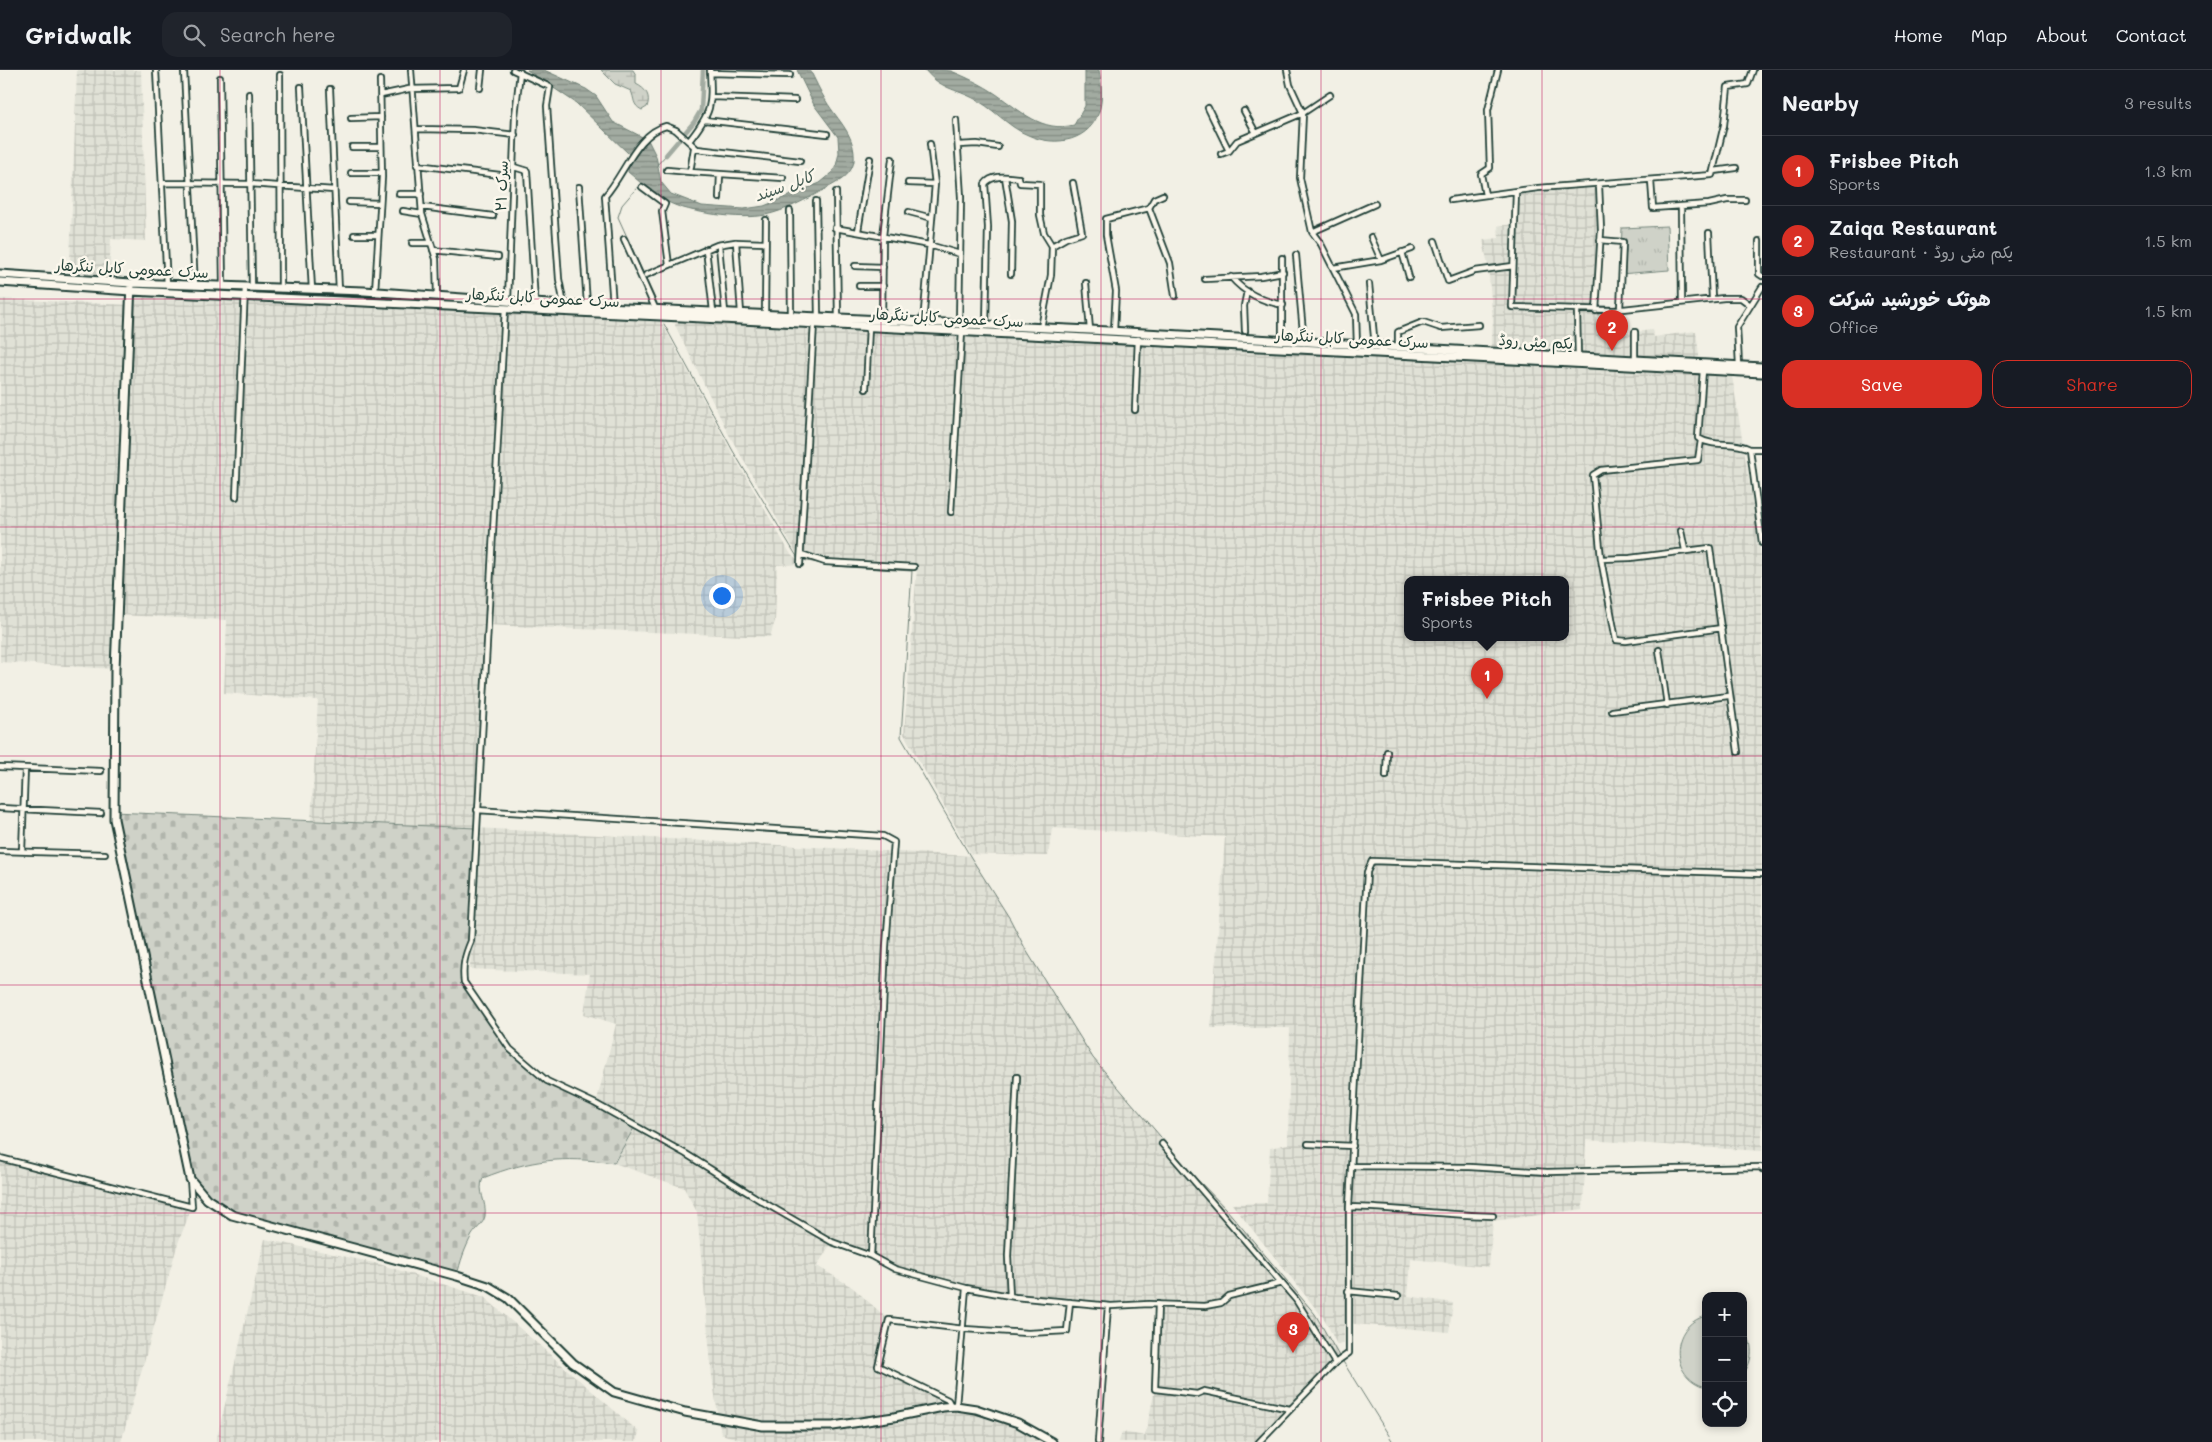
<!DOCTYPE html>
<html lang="en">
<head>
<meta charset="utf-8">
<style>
  :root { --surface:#171b24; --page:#20242c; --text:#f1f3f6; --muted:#9ea1a6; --line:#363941; --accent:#d93025 }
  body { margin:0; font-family:Mali,"Playpen Sans Arabic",sans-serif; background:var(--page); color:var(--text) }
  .controls { position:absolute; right:15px; bottom:15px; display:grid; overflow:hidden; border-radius:10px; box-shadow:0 2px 8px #0003 }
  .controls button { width:45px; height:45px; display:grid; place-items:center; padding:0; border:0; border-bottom:1px solid var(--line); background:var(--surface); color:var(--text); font:25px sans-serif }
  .you { position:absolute; left:721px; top:525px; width:18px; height:18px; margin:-12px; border:4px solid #fff; border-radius:50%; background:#1a73e8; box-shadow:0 0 0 8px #1a73e833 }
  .badge { display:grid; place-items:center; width:32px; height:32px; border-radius:50%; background:var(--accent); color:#fff; font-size:16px; font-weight:700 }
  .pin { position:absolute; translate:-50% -41px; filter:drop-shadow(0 1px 2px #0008) }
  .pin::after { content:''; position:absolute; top:26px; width:18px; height:15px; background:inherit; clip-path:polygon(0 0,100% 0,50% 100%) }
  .popup { position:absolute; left:1404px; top:506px; width:165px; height:65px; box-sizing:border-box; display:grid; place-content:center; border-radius:10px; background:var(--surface); filter:drop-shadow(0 1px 4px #0005); font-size:16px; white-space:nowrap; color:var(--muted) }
  .popup b { font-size:19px; color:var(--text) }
  .popup::after { content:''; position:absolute; left:50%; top:100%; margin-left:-10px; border:10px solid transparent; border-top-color:var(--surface) }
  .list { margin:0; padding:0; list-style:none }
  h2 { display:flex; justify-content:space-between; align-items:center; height:65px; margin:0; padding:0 20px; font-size:21px }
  h2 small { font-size:16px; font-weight:400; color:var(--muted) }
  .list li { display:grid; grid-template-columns:32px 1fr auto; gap:15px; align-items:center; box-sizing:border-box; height:70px; padding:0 20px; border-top:1px solid var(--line) }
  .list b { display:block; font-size:19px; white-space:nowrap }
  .list p { margin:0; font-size:16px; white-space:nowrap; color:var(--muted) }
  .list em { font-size:16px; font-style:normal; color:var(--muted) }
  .actions { display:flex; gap:10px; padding:15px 20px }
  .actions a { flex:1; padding:11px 0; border:1px solid var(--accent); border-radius:15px; text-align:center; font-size:18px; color:var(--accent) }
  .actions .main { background:var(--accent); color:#fff }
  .icon { flex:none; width:28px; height:28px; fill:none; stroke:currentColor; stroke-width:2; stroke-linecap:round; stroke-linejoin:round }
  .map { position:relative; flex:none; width:1762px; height:1372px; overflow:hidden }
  header { display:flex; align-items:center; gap:30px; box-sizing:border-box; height:70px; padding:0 25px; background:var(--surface); border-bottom:1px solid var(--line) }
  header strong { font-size:24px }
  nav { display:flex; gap:28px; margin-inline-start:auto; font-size:18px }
  .search { width:350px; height:45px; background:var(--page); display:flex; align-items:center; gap:12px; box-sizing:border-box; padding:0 18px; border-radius:15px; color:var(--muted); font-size:19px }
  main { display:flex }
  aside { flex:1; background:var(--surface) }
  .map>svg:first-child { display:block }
</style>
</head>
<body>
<header>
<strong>Gridwalk</strong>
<div class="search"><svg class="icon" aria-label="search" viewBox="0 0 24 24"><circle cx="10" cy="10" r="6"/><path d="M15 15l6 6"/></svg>Search here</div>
<nav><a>Home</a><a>Map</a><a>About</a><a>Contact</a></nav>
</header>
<main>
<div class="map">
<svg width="1762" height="1372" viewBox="0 0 1762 1372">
  <defs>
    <pattern id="industrial-grid" width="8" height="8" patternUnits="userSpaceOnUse" patternTransform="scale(1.25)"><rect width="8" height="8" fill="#e0e1d6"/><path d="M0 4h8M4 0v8" fill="none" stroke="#c0c2b8"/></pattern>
    <pattern id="grass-tufts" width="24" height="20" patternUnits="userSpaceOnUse" patternTransform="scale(1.25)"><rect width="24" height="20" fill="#cfd2c8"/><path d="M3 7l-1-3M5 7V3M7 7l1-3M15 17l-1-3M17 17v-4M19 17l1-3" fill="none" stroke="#b1b5ac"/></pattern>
    <pattern id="wetland-marsh" width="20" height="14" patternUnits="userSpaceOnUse" patternTransform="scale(1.25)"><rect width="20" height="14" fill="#cfd2c8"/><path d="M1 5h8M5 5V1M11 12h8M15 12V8" fill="none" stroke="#b1b5ac"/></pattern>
    <pattern id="cemetery-stones" width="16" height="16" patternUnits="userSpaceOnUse" patternTransform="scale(1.25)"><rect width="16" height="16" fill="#cfd2c8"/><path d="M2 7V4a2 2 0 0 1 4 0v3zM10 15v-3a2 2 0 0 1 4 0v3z" fill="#b1b5ac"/></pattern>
    <pattern id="water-rules" width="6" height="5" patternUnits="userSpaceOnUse" patternTransform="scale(1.25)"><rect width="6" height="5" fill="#a2aba1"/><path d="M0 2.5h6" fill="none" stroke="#838c84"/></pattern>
  </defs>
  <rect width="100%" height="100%" fill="#f2f0e5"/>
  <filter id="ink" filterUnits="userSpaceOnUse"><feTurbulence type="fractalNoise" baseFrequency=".02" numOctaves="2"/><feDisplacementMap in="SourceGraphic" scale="10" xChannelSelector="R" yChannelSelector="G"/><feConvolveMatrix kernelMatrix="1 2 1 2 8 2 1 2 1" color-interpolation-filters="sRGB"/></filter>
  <g filter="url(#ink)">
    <path fill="url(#industrial-grid)" fill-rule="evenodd" d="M77,0H141L146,171L111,169L109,209L68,208L70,192Z
      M1599,115L1594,240L1617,242L1619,264L1652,260L1654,267L1696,261L1700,293L1491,283L1493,251L1488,196L1483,170L1499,168L1498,156L1515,154L1516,122Z
      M131,221L658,246L732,383L790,483L798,490L800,494L777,495L775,551L770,567L486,555L476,758L970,786L1010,849L1026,880L1093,988L1197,1109L1227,1140L1315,1244L1341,1288L1259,1372H1119L1122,1362L1145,1366L1155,1319L1158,1234L1111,1236L1015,1227L966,1218L895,1199L871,1186L832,1172L817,1196L852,1217L889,1250L879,1296L948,1330L951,1336L1018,1353L1052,1372H749L721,1364L712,1306L697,1142L684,1118L614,1093L634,1058L596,1034L616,954L584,944L590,904L470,899L476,759L311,751L318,630L224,623L227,550L118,545L115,599L0,592V229L131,235Z
      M677,252L1732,306L1762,491V1081L1586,1070L1583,1139L1493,1151L1489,1197L1411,1189L1408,1226L1453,1233L1449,1262L1344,1253V1273L1337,1275L1325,1250L1232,1134L1267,1133L1270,1078L1288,1074L1290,958H1211L1225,767L1052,758L1048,786L971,784L904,664L917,498L800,489L728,363L675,255ZM1408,510H1566V568H1408Z
      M0,1088L192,1137L178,1173L121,1372H0Z
      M265,1169L379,1194L484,1227L639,1362L636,1372H216Z"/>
    <path fill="url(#grass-tufts)" stroke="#77887e" d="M1667,156L1669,200L1620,204L1622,158Z"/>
    <path fill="url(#wetland-marsh)" stroke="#77887e" d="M601,0H633L636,5V14C646,19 651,26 647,37L642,40C632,35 635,29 631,21L615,14Z"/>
    <path fill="url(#cemetery-stones)" stroke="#77887e" d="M113,742L476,758L471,871L465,886L464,912L510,979L547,1011L596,1034L634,1058L614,1093C563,1086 531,1089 483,1108C477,1122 487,1131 485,1146C484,1153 476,1159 472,1165C465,1178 460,1192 457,1206L232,1145L207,1129L190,1109Z"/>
    <path fill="#cfd2c8" stroke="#77887e" d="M1706,1246V1317C1669,1308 1669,1255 1706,1246Z
      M1743,1257C1754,1274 1754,1289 1743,1305Z"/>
    <path fill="url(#water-rules)" stroke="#6e7f75" d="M527,0H544L586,19L596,26L613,52L648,70L656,86L661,112L671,124L702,136L744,139L764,136L820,113L831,104L836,96L839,83L838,67L814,35L797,0H810C815,10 820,21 826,31C838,51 856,65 854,91C852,106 836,113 825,119C807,129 785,141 765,145C743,150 688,143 668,132C654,125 640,112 628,102L630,88L629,84L576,33Z
      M925,0C933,0 944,0 951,1C966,7 983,15 996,24C1021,41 1042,63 1074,55L1085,36V0H1099C1101,12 1103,26 1100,38C1092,71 1056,78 1028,65C1010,58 997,42 980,32C960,19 942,21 925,0Z"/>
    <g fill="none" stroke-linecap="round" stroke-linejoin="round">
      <path stroke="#6e7f75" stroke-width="1" d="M657,95L666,85
        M641,113L622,135L618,147L657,233
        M664,254L733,381L799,490
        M803,490L832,496L912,501L901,667L970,786L1010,849L1026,880L1093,988L1197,1109L1227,1140L1315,1244L1339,1286
        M1342,1290L1393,1372"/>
      <path stroke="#a2aba1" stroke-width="4.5" d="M666,85L694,52L701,40L703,0"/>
      <g stroke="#1f3d34" stroke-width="8">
        <path id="minor" d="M156,0L167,215
          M411,0L422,144L436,189L437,226
          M513,0L550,17L547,36L559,209L564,235
          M1287,0L1290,15L1303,43L1300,108L1312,162L1321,174L1356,244L1357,276
          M184,1L195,216
          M710,3L790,5
          M280,5L281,219
          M220,8L223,217
          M301,17L312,220
          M480,18L482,0
          M330,19L339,221
          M249,24L252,218
          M381,25L409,19L459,18L464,0
          M712,27L795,30
          M1208,38L1229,81
          M1244,41L1256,63L1303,43L1330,25
          M351,48L381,47
          M705,50L827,64
          M956,50L961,127L959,254
          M417,59L473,60L515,65
          M689,71C712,42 712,36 710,0
          M958,75L977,74L998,77
          M352,77H381
          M694,78L690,102L783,108
          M1221,84L1229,81L1237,71L1256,63
          M417,95L500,105
          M514,97L527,101L535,233
          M667,100L690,102
          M1714,101L1736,98
          M351,103H382
          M1005,107L1012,151L1011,204
          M1651,111L1653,138L1709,134L1727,130H1745
          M162,113L250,114L334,120
          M908,113L935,114
          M579,117L587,234
          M642,117L665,134L662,141L669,195
          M836,122L838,248
          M1516,122L1512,237L1614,240L1724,228H1741L1749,234
          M399,124H421
          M1485,125L1481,104L1490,98L1488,40L1498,0
          M719,128L720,104
          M1451,130L1538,118L1712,105L1724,55L1728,17L1748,14L1753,0
          M816,131L818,247
          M349,132L380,133
          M422,137L493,146
          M1681,137L1682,232
          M1149,138L1170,193L1175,226
          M403,141L422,144
          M790,141L791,246
          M909,142L932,148
          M835,158L929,175L960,184
          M858,161L870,89
          M1312,162L1375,134
          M1709,163L1712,228
          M354,165H378
          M1371,167L1381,190
          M624,169L655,238
          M1600,170L1623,172L1620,239
          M1435,171L1448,211L1475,201L1513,196
          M1759,171V204L1762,206
          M736,172L741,243
          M412,173H431
          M719,175L725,242
          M1052,176L1066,168L1082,163L1073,113
          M706,179L713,241
          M433,180L498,187
          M1402,182L1409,207
          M1296,185L1304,273
          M1282,188V272
          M855,196L883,197
          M1333,198L1381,190L1412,179
          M646,205L717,175L735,172L765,173
          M1231,207C1245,224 1263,231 1283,235
          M1205,209L1261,206L1283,202
          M1086,213L1090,260
          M1369,214L1375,277
          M859,216H883
          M375,222L382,107L380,10
          M508,230L515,46L520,2
          M613,236L605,126C624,105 637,63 666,56L676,60L697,79L800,91
          M505,238L471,871C465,885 462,896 464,912L510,979L547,1011L596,1034L686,1084L763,1132L832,1172L871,1186L895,1199L966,1218L1015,1227L1111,1236L1149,1234L1205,1236L1221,1233L1229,1226L1282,1213
          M1577,241L1578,287
          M1596,241L1601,160L1599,115
          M765,244L766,150
          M882,250L883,166L892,89
          M923,253L935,114L930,74
          M986,256L988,157L985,114C992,104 1008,107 1019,108L1020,113L1040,114V145L1044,163L1052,176L1051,205L1041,258
          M1114,261L1116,221L1106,165V149L1149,138L1154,129L1163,125
          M1245,261L1244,236L1247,221
          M1398,278V262L1423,252L1441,258L1479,255
          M1635,290V262
          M1739,295L1737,257L1762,217
          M1703,300L1698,368C1714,378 1733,370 1750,379L1762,473
          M866,319L869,257
          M1135,340L1138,269
          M1701,370L1698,390L1601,400L1593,405L1601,489L1616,570L1626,571L1722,558
          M1750,379H1762
          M236,427L245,218
          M951,442L962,262
          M1681,461L1685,480
          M801,484L825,492L914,497
          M1601,489L1630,488L1710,478L1738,682
          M800,494L814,253
          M1659,580L1667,635
          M1612,641L1728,626
          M0,697L101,701
          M1386,706L1387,682
          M0,738L101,743
          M477,740L883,766L894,772L886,876L871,1186
          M0,781L105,784
          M22,781L25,698
          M1162,1074L1296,1230L1335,1293
          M1308,1074L1353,1076
          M0,1088L192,1137L190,1109
          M1351,1096L1470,1097L1547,1102L1761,1097L1762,1099
          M1349,1137C1397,1138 1445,1145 1493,1146
          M1348,1221L1398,1226
          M1010,1226L1008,1186L1017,1007
          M1158,1234L1155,1319L1197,1324L1204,1321L1290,1339
          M951,1336L948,1330L878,1296L889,1250L964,1259L1028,1263L1067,1261L1070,1232
          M956,1336L966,1218
          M1098,1372L1108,1236
          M1259,1372L1335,1293L1349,1283V1137L1367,802L1372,791L1762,804"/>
      </g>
      <g stroke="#1f3d34" stroke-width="11">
        <path id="trunk" d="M0,204L131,213L364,221L564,235L1090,260L1762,297
          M0,212L131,221L682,247L1762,303
          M131,213L115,599L114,749L190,1109L207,1129L232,1145L457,1206L488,1216L508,1228L573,1293L614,1322L685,1342L763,1356H833L894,1347L943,1337L956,1336L976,1339L1018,1353L1052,1372"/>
      </g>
      <use href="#minor" stroke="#fbf7ec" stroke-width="4.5"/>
      <use href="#trunk" stroke="#fbf7ec" stroke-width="7"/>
    </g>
  </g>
  <path fill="none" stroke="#c2185b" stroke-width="1" stroke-opacity="0.55" d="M220,0V1372M440,0V1372M661,0V1372M881,0V1372M1101,0V1372M1321,0V1372M1542,0V1372M0,229H1762M0,457H1762M0,686H1762M0,915H1762M0,1143H1762"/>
  <g text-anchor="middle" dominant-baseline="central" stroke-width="5" stroke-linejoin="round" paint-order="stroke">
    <g font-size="15" fill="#1f3d34" stroke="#fbf7ec">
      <text transform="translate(501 116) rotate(-88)">سرک ۲۱</text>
      <text transform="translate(132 198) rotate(3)">سرک عمومی کابل ننگرهار</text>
      <text transform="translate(543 227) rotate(3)">سرک عمومی کابل ننگرهار</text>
      <text transform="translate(947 247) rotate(3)">سرک عمومی کابل ننگرهار</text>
      <text transform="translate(1352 268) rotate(3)">سرک عمومی کابل ننگرهار</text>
      <text transform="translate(1536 271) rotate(3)">یکم مئی روڈ</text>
    </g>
    <g font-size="16" font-style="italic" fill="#465e55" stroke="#fbf7ec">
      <text transform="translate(784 115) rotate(-20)">کابل سيند</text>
    </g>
  </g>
</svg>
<div class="controls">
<button>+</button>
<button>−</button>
<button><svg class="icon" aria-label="locate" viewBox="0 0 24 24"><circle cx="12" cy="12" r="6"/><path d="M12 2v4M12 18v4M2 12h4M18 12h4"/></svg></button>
</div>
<div class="you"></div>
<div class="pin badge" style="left:1487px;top:629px">1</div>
<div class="popup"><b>Frisbee Pitch</b>Sports</div>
<div class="pin badge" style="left:1612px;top:281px">2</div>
<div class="pin badge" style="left:1293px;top:1283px">3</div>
</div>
<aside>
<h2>Nearby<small>3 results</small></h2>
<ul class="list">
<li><span class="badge">1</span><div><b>Frisbee Pitch</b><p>Sports</p></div><em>1.3 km</em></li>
<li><span class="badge">2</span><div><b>Zaiqa Restaurant</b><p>Restaurant · یکم مئی روڈ</p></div><em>1.5 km</em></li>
<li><span class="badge">3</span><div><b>هوتک خورشید شرکت</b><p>Office</p></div><em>1.5 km</em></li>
</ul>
<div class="actions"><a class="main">Save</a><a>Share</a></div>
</aside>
</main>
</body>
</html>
